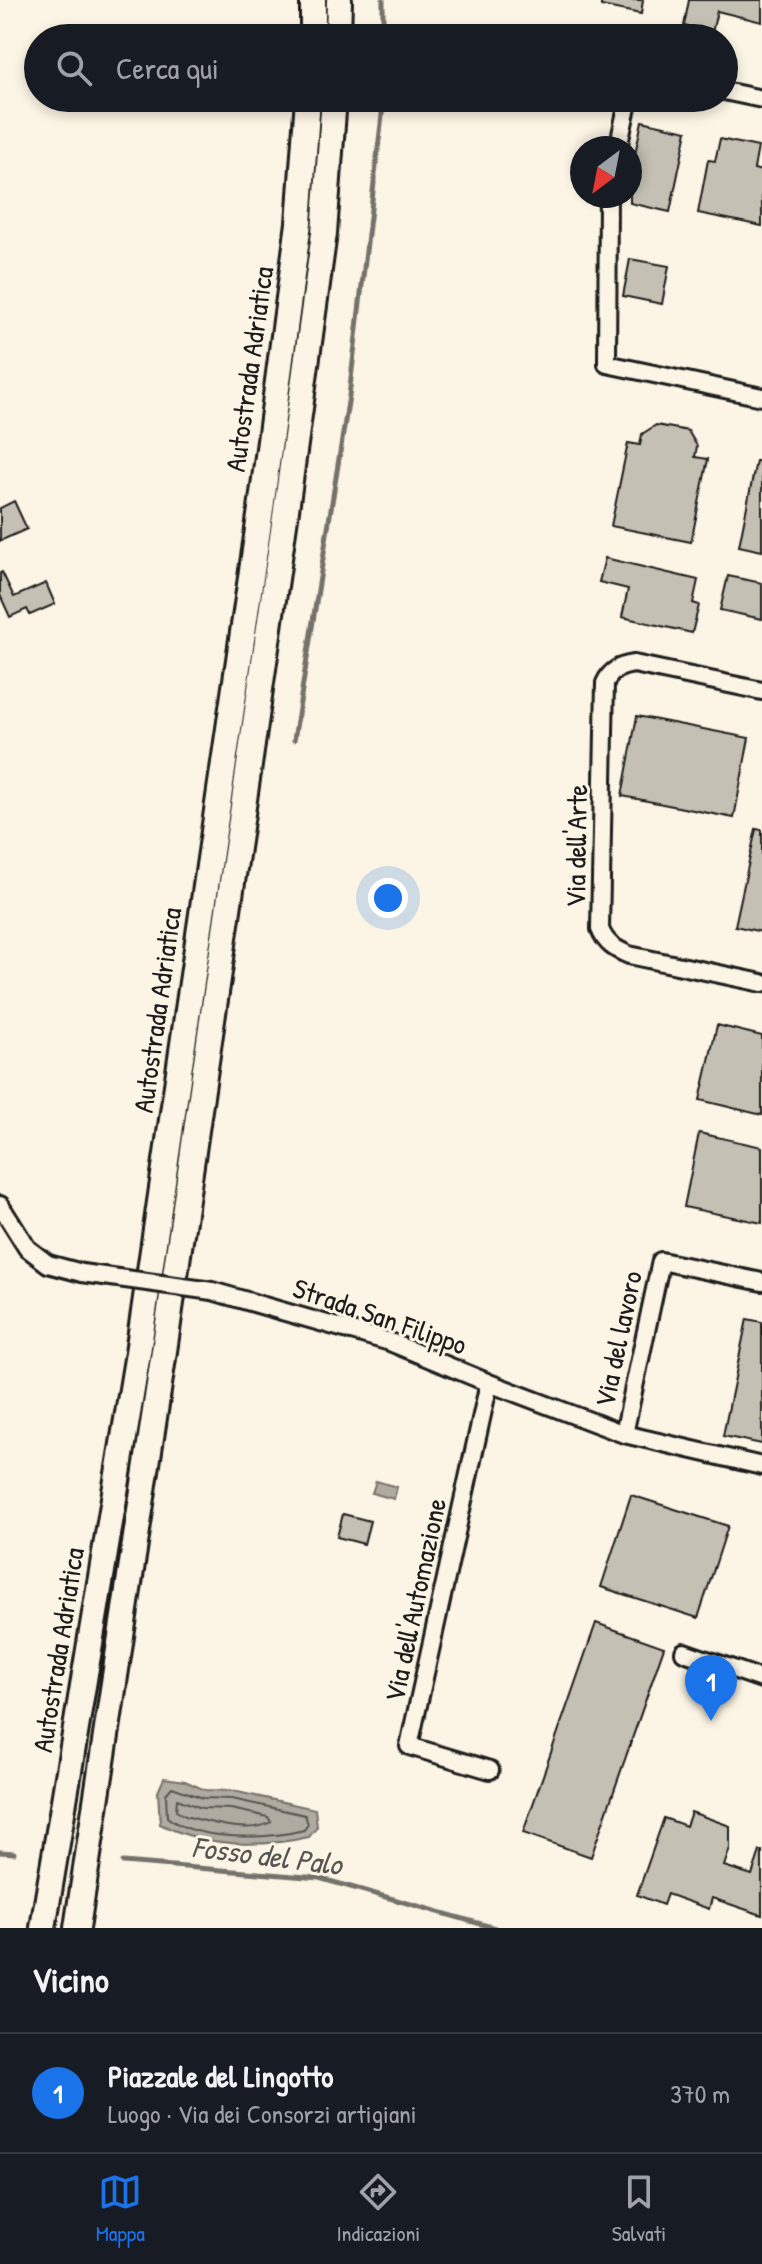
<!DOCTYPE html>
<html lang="it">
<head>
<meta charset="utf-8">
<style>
  :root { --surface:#171b24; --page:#242831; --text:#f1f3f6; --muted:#9ea1a6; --line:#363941; --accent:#1a73e8 }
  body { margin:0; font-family:"Patrick Hand",sans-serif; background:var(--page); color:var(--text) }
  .compass { position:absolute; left:570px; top:136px; width:72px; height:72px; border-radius:50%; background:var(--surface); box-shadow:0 4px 12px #0003; rotate:212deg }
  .you { position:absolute; left:388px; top:898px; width:28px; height:28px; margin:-20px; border:6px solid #fff; border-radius:50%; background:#1a73e8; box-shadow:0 0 0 12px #1a73e833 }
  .badge { display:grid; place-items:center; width:52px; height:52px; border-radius:50%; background:var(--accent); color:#fff; font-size:26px; font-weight:700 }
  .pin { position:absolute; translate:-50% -66px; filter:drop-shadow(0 2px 4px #0008) }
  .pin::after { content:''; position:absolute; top:42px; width:28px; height:24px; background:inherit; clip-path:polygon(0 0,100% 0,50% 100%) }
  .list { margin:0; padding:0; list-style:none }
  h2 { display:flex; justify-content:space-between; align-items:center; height:104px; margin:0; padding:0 32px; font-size:34px }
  h2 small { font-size:26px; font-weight:400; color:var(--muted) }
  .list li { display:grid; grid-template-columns:52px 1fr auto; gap:24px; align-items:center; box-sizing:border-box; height:120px; padding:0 32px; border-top:2px solid var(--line) }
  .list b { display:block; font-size:30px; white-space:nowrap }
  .list p { margin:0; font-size:26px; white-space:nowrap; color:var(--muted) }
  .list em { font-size:26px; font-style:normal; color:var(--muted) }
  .icon { flex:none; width:44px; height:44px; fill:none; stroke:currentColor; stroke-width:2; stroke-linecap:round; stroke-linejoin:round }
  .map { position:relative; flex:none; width:762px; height:1928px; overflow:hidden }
  .search { position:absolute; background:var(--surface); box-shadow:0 4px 12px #0003; left:24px; right:24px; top:24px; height:88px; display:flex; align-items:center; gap:20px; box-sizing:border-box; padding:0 28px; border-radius:44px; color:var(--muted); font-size:30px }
  .sheet { height:224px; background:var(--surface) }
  nav { display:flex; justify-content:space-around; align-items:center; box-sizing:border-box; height:112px; border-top:2px solid var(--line); background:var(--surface); font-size:22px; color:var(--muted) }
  nav a { display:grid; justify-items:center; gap:4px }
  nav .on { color:var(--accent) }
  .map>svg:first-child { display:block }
</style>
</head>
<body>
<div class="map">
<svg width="762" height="1928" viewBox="0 0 762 1928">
  <rect width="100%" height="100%" fill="#fcf5e5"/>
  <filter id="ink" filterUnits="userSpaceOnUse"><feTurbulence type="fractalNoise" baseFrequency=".0125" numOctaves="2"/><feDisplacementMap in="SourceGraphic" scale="16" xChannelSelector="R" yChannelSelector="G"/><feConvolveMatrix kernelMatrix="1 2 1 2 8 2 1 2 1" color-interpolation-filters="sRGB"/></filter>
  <g filter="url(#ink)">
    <path fill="#b0aba1" stroke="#75726c" stroke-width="2" d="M376,1481L397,1487L394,1499L372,1493Z
      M164,1778L185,1781L205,1790L233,1791L315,1809L317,1827L309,1837C260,1848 206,1847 160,1824L158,1792Z"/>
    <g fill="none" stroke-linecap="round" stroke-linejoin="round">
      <path stroke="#575551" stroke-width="2" d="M172,1787L203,1798L232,1799L305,1815L308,1824L304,1830C268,1839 198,1842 167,1817L166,1794Z
        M177,1799L202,1808L231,1809L268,1817L271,1822C249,1835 209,1822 185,1816L176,1811Z"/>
      <path stroke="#75726c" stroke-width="5" d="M383,0V38
        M294,740L349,396L384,98
        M0,1852L14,1853
        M123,1862L319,1878L495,1928"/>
    </g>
    <path fill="#c4c0b3" stroke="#1c1c1c" stroke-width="2" d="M601,0H643L641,14L601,6Z
      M689,0H762V22L717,11L712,33L684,26Z
      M642,121L687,131L670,212L630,203V177Z
      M720,139L758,147L754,169L762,171V226L698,213L708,160L715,161Z
      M630,259L669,266L662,304L623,296Z
      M656,425L688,431L697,446L695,457L708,459L691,542L611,526L628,443L640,445L642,434Z
      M756,461H762V551L739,546Z
      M14,501L27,529L0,541V508Z
      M605,558L698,580L693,603L699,605L692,633L622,617L628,589L599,582Z
      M2,572L14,597L46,583L55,604L30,615L27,609L10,617L0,595V573Z
      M728,576L762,583V619L720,610Z
      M637,716L749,738L734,818L622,796Z
      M756,829L762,830V932L735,926Z
      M717,1025L762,1036V1115L700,1100Z
      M699,1133L762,1147V1223L684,1207Z
      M747,1319L762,1322V1444L723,1436Z
      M631,1495L728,1526L698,1618L601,1587Z
      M343,1514L370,1521L364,1544L337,1537Z
      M596,1623L664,1647L591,1857L523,1833Z
      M691,1812L730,1826V1848L724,1866L752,1875L760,1851H762V1915L712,1898L709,1909L667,1894L663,1905L637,1895L664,1818L686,1826Z"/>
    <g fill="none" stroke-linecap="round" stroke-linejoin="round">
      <g stroke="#1c1c1c" stroke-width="22">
        <path id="minor" d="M724,91L762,99
          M618,148L629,98
          M608,196L607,364L762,397
          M762,691L634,664C620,666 611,670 605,683L600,929C606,944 615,949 629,955L762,983
          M0,1205L27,1248L48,1264L82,1273
          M212,1291L390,1342L489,1383L624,1434L762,1466
          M489,1383L409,1746L490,1770
          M624,1434L661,1261L762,1282
          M684,1652L762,1679"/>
      </g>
      <g stroke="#1c1c1c" stroke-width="30">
        <path id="highway" d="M313,38V0
          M338,38L339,0
          M43,1928L138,1353L261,509L299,223L308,98
          M77,1928L163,1358L285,517L324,233L334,98"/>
      </g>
      <use href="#minor" stroke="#fcf5e5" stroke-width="16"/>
      <use href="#highway" stroke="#fcf5e5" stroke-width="24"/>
      <g stroke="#1c1c1c" stroke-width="22" stroke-linecap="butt">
        <path id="minor-bridge" d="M82,1273L212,1291"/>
      </g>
      <use href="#minor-bridge" stroke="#fcf5e5" stroke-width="16"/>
    </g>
  </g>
  <g text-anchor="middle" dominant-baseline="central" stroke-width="6" stroke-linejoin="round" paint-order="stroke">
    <g font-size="28" fill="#1c1c1c" stroke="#fcf5e5">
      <text transform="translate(249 369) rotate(-82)">Autostrada Adriatica</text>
      <text transform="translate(576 846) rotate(-89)">Via dell'Arte</text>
      <text transform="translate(157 1010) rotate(-82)">Autostrada Adriatica</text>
      <text transform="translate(380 1316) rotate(19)">Strada San Filippo</text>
      <text transform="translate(618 1339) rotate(-78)">Via del lavoro</text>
      <text transform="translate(415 1600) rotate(-78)">Via dell'Automazione</text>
      <text transform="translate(58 1650) rotate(-81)">Autostrada Adriatica</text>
    </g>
    <g font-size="30" font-style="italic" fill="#575551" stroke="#fcf5e5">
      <text transform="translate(267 1855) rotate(7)">Fosso del Palo</text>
    </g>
  </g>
</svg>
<svg class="compass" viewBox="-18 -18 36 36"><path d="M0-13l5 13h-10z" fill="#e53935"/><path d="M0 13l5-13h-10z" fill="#9ea1a6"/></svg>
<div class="you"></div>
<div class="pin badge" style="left:711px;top:1721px">1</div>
<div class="search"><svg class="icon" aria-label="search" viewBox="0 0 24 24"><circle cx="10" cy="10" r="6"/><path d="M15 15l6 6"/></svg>Cerca qui</div>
</div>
<section class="sheet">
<h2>Vicino<small></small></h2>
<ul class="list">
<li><span class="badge">1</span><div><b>Piazzale del Lingotto</b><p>Luogo · Via dei Consorzi artigiani</p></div><em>370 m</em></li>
</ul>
</section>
<nav>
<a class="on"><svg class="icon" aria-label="map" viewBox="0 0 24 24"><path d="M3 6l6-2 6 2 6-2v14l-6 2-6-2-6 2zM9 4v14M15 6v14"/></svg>Mappa</a>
<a><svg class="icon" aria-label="directions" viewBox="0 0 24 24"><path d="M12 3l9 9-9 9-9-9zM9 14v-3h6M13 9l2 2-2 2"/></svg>Indicazioni</a>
<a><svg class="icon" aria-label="saved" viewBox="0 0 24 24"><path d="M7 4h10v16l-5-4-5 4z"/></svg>Salvati</a>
</nav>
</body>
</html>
